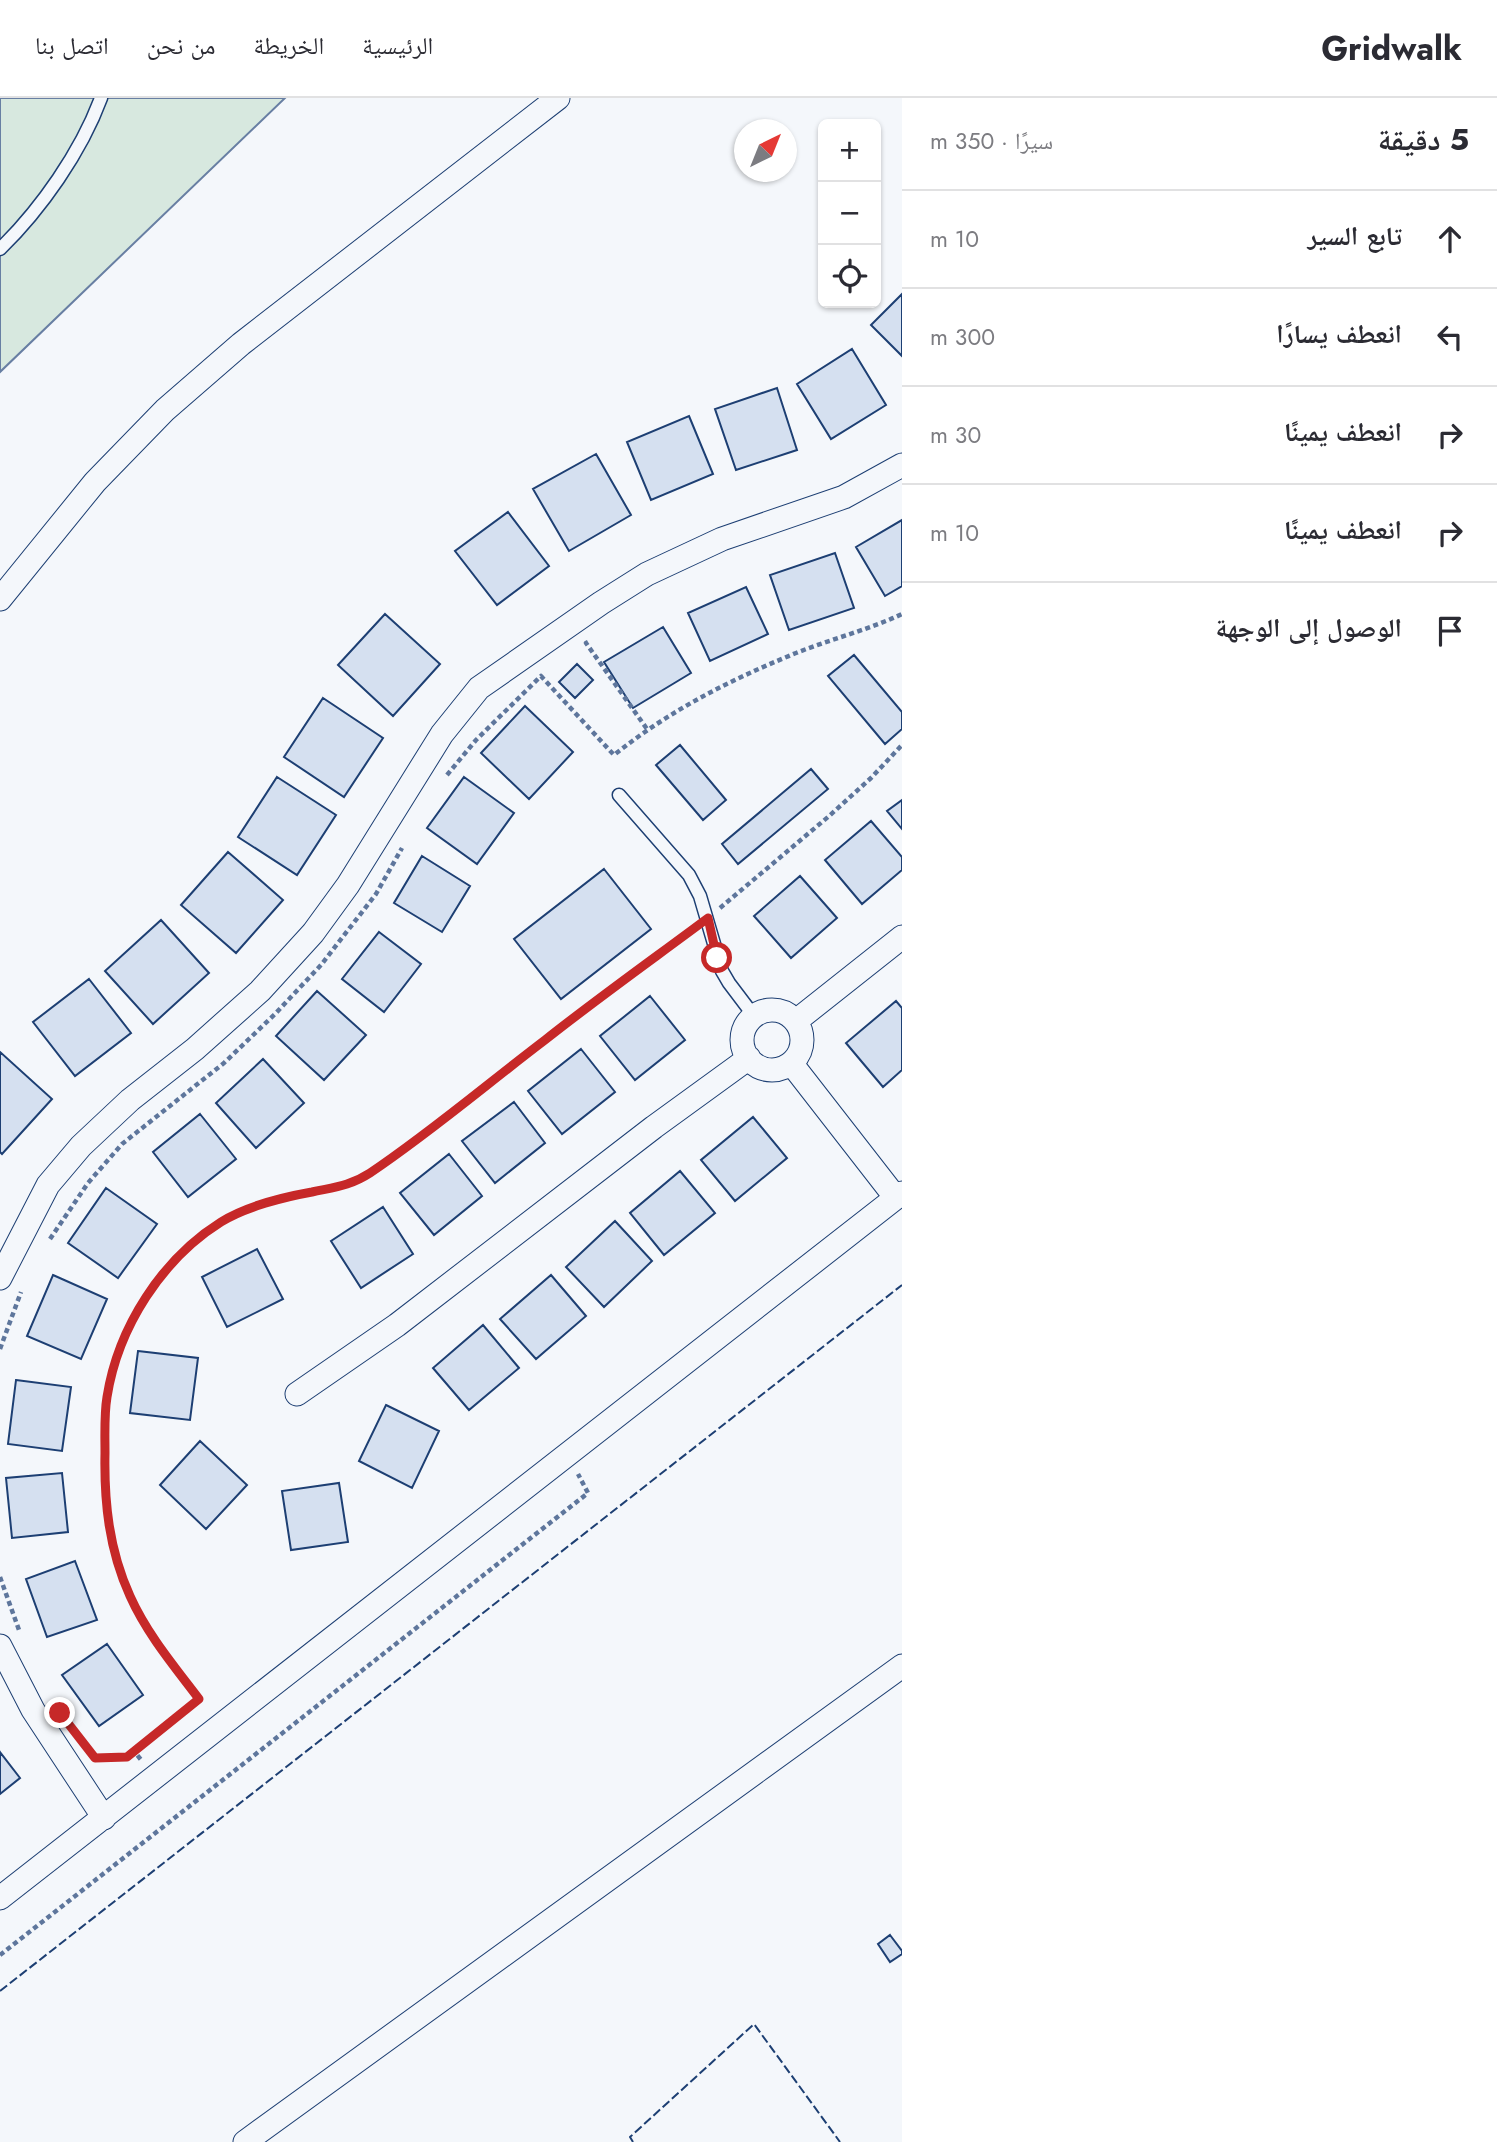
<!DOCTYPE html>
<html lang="ar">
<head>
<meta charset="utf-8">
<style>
  :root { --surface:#fff; --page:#f2f2f3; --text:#2b2b33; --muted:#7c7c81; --line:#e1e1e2 }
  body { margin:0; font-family:Jost,"Noto Naskh Arabic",sans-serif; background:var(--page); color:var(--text); direction:rtl }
  .controls { position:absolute; right:21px; top:21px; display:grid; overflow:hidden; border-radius:10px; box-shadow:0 2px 5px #0004 }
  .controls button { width:63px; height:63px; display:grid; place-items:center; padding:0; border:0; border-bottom:2px solid var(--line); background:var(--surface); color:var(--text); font:35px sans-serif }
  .compass { position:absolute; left:734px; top:21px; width:63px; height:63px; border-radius:50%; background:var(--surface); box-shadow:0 2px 5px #0004; rotate:43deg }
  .stop { position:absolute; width:21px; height:21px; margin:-16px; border:5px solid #c62828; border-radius:50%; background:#fff }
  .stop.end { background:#c62828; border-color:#fff; box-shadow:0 2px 7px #0008 }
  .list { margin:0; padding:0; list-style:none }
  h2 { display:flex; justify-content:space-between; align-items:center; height:91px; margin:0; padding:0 28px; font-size:30px }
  h2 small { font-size:23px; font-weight:400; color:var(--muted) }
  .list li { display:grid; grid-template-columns:46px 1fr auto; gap:21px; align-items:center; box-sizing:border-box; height:98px; padding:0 28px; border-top:2px solid var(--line) }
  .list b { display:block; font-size:26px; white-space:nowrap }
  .list em { font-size:23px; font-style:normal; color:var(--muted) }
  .icon { flex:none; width:38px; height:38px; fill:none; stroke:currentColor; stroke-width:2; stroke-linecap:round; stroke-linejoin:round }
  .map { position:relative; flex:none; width:902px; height:2044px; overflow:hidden; direction:ltr }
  header { display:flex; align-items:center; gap:42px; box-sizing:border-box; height:98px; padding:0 35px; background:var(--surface); border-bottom:2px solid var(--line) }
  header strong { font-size:33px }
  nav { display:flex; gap:38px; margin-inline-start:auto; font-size:24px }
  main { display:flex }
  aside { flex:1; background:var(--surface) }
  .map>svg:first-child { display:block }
</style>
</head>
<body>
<header>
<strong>Gridwalk</strong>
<nav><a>الرئيسية</a><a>الخريطة</a><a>من نحن</a><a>اتصل بنا</a></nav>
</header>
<main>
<aside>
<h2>5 دقيقة<small>سيرًا · 350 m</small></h2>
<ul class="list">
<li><svg class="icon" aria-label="ahead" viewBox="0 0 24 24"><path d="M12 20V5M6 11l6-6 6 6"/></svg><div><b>تابع السير</b></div><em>10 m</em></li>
<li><svg class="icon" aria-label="left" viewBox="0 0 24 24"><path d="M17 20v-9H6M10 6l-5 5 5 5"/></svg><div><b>انعطف يسارًا</b></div><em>300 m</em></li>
<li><svg class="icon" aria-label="right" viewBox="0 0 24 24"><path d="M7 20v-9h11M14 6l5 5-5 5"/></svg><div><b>انعطف يمينًا</b></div><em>30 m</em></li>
<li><svg class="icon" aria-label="right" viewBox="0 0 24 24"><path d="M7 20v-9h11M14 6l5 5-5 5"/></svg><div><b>انعطف يمينًا</b></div><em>10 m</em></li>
<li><svg class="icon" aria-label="arrive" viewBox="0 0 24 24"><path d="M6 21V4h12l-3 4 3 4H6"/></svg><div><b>الوصول إلى الوجهة</b></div></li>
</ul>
</aside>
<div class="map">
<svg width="902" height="2044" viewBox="0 0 902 2044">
  <rect width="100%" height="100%" fill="#f4f7fb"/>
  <path fill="#d7e8df" stroke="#687fa3" stroke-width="2" d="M0,0H285L0,274Z"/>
  <path fill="#d5e0f0" stroke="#1d3f73" stroke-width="2" d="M902,196V258L871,227Z
    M852,251L886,307L831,341L797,286Z
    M777,290L797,352L736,372L715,311Z
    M689,318L713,376L651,402L627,344Z
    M596,356L631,417L569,453L533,391Z
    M508,414L549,468L497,507L455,453Z
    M902,422V488L885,498L856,449Z
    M835,455L854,510L789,532L770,477Z
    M746,489L768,536L710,563L688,515Z
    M385,516L440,566L393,618L338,567Z
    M663,529L691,575L633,610L604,564Z
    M854,557L902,614V631L885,646L828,578Z
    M577,566L593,582L575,600L559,584Z
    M323,600L383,640L344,699L284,659Z
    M525,608L573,654L529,701L481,655Z
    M680,647L726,702L703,722L656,667Z
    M811,671L828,691L738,766L722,746Z
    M277,679L336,717L297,777L238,739Z
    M464,679L514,715L477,766L427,730Z
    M902,702V731L887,713Z
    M871,723L902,759V772L862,806L825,762Z
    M228,754L283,802L236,855L181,807Z
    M422,758L470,788L442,834L394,805Z
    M604,771L651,831L561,901L514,841Z
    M800,778L837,820L791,860L754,818Z
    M161,822L209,875L153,926L105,873Z
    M379,834L421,866L384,914L342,881Z
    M89,881L131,935L75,978L33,924Z
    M317,893L366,937L324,982L276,938Z
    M650,898L685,942L635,982L600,938Z
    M896,903L902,910V972L883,989L846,945Z
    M581,951L615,994L562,1036L528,993Z
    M0,954L52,1001L2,1056L0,1054Z
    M263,961L304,1005L256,1050L216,1005Z
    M514,1004L545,1045L495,1085L462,1043Z
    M200,1016L236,1061L188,1099L153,1054Z
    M753,1019L787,1060L735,1103L701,1062Z
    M449,1056L482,1098L434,1137L400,1095Z
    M680,1073L715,1115L664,1157L630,1115Z
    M106,1090L157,1126L118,1180L68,1145Z
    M383,1109L413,1156L361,1190L331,1143Z
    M615,1123L652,1163L604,1209L566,1169Z
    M257,1151L283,1201L227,1229L202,1179Z
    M53,1177L107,1201L81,1261L27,1238Z
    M551,1177L586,1218L536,1261L500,1221Z
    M483,1227L519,1270L469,1312L433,1270Z
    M138,1253L198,1260L190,1322L130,1315Z
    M16,1282L71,1289L62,1353L8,1346Z
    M386,1307L439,1333L412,1390L359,1363Z
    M200,1343L247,1387L206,1431L160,1387Z
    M62,1375L68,1434L12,1440L6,1380Z
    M339,1385L348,1444L291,1452L282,1393Z
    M75,1463L97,1522L47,1539L26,1481Z
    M107,1546L143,1597L99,1628L62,1577Z
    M0,1654L20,1680L0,1696Z
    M890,1837L902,1853V1856L890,1864L878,1846Z"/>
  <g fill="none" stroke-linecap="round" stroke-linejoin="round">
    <g stroke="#1d3f73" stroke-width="15">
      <path id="lane" d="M0,151C41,111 81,54 101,0
        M619,697L689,777L700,798L722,873L729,885L754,918"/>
    </g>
    <g stroke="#1d3f73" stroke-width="25">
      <path id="street" d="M0,501L95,384L165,312L241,246L558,0
        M742 942a30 30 0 1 1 60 0a30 30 0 1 1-60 0Z
        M796,923L902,839
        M791,965L896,1100
        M0,1180L48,1087L81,1048L130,1002L195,951L260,893L313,835L348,787L442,636L479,590L601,505L647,476L722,441L844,399L902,367
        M297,1296L397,1227L654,1029L749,960
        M0,1548L33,1612L104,1720
        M0,1800L902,1095
        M245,2044L902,1568"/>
    </g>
    <path stroke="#5e769c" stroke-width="4.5" stroke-dasharray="5 3.5" stroke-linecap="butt" d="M588,544L586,545L647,631
      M447,677L476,642L541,578L614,657C672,611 728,583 796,555C831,541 868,532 902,516
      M720,810L828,719L871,680L902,647
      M50,1141L88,1085L122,1046L224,965L275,916L321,867L376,796L402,750
      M0,1251L21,1194
      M0,1479L19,1532
      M134,1653L199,1601C173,1567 145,1534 129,1495C109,1449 104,1403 105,1354C105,1336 104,1317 107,1299C118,1230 162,1160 222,1124C248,1108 282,1099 311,1094C334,1089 349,1089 369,1076C430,1035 487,987 545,942C593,904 643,869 691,832
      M92,1656L95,1659H127L134,1653L142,1663
      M0,1857L588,1395L578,1376"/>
    <use href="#lane" stroke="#f4f7fb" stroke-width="12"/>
    <use href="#street" stroke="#f4f7fb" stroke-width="23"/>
    <path stroke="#1d3f73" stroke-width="2" stroke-dasharray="9 3.5" stroke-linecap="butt" d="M0,1893L902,1187
      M633,2044L630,2039L754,1926L840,2044"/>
  </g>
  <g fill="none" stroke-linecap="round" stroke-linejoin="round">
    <path stroke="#c62828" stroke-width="9" d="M60,1615L95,1660L127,1659L199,1601C174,1568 147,1536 130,1498C109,1452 104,1404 105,1355C105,1336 104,1317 107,1299C118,1229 162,1161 221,1124C245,1109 284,1099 312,1094C335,1089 350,1088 370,1075C431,1034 487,986 545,942C598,900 653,861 708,820L717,860"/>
  </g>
</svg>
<div class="controls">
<button>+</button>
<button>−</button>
<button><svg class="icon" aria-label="locate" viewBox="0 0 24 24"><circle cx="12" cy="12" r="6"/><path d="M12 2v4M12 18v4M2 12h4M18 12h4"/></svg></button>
</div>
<svg class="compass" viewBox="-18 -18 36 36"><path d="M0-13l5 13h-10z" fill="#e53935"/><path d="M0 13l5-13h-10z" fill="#7c7c81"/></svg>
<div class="stop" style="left:717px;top:860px"></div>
<div class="stop end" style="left:60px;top:1615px"></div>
</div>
</main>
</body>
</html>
